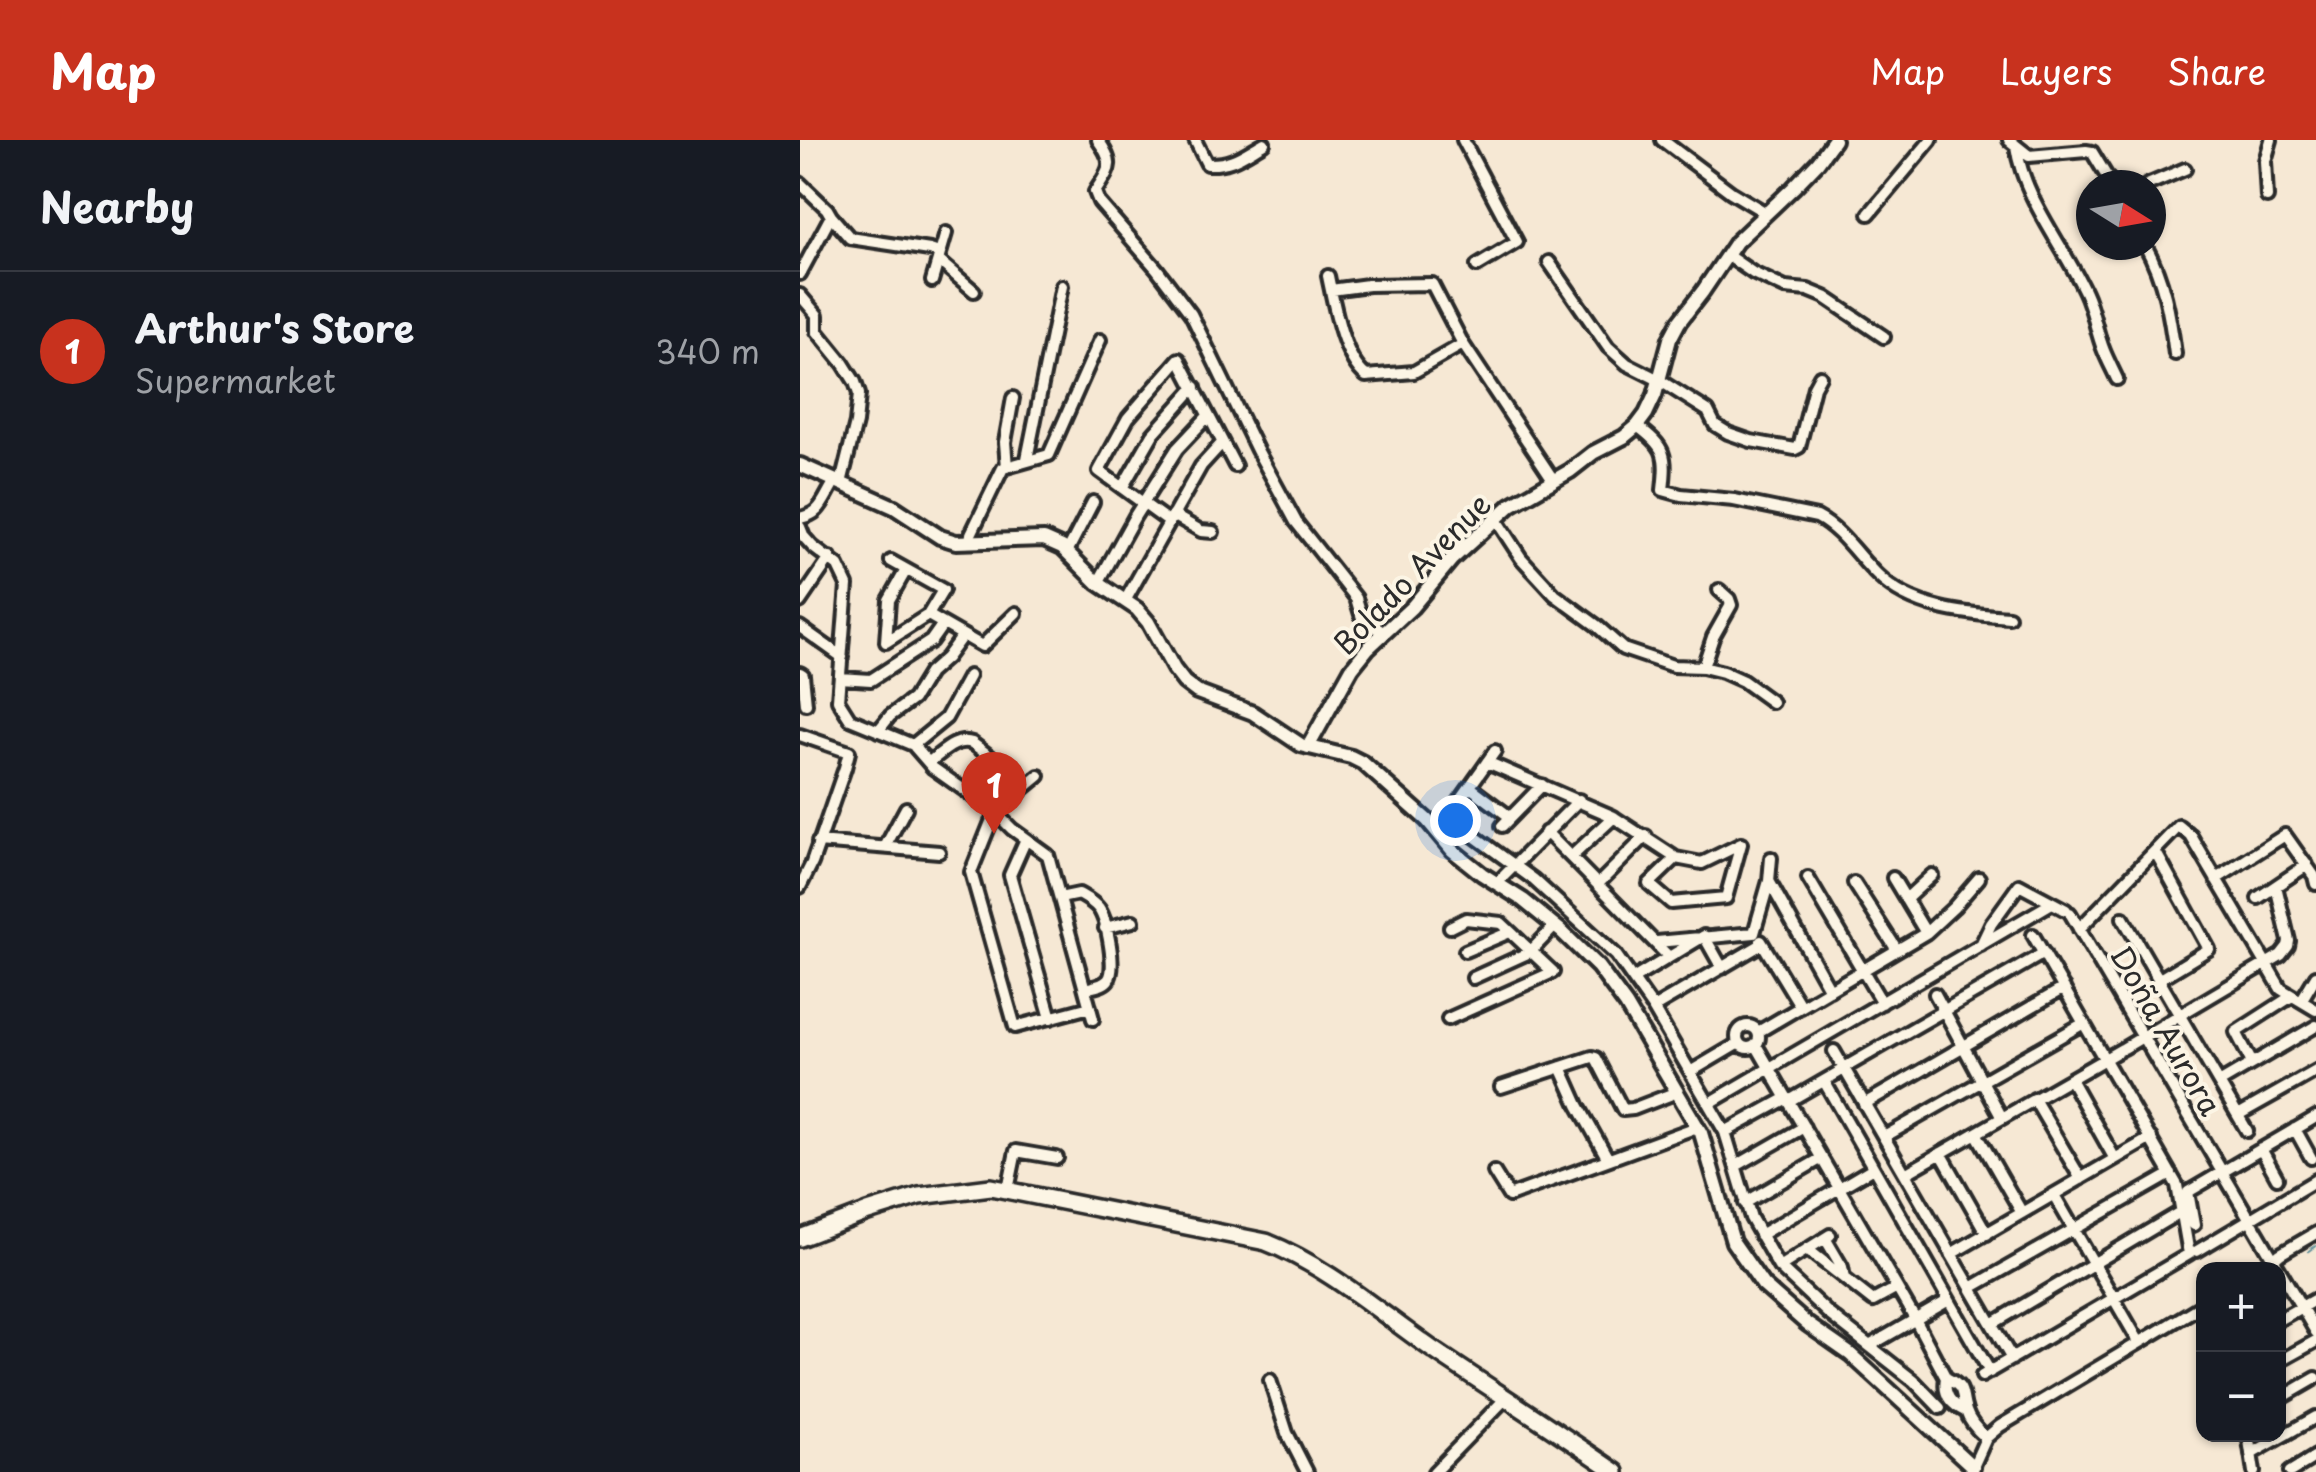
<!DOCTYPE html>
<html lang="en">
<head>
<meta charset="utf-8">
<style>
  :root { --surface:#171b24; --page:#20242c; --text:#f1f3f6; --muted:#9ea1a6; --line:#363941; --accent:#c8321e }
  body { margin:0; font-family:"Playpen Sans",sans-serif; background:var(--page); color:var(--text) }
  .controls { position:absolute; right:30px; bottom:30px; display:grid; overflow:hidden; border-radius:20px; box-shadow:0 2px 8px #0004 }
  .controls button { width:90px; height:90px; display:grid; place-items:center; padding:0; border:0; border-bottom:2px solid var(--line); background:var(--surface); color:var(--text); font:50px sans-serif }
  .compass { position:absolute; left:1276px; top:30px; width:90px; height:90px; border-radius:50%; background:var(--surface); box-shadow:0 2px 8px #0004; rotate:101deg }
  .you { position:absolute; left:655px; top:680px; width:35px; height:35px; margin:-25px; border:8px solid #fff; border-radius:50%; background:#1a73e8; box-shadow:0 0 0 15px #1a73e833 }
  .badge { display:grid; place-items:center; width:65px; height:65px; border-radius:50%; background:var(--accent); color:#fff; font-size:32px; font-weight:700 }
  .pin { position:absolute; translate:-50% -82px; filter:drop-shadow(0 2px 5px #0008) }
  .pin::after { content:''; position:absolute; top:52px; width:35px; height:30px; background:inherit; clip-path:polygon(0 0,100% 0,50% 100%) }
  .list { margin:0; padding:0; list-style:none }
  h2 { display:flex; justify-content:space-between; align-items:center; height:130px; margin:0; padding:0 40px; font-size:42px }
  h2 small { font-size:32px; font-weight:400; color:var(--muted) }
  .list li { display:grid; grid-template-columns:65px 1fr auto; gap:30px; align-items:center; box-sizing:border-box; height:160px; padding:0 40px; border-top:2px solid var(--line) }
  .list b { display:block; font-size:38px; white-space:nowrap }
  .list p { margin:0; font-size:32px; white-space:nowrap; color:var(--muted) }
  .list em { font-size:32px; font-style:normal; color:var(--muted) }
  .map { position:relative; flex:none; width:1516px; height:1332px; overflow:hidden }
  header { display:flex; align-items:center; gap:60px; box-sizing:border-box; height:140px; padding:0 50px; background:var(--accent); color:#fff }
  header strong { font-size:48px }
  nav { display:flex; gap:55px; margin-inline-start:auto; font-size:35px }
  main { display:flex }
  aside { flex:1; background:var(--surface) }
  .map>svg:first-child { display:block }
</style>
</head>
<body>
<header>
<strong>Map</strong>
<nav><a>Map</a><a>Layers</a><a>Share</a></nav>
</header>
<main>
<aside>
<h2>Nearby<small></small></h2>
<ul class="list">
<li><span class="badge">1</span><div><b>Arthur's Store</b><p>Supermarket</p></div><em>340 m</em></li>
</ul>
</aside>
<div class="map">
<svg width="1516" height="1332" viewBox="0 0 1516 1332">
  <rect width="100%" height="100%" fill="#f6e8d4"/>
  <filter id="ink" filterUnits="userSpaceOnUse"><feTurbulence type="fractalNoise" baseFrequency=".01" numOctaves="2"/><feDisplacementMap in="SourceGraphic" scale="20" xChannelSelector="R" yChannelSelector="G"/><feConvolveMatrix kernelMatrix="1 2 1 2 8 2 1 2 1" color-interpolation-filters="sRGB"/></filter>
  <g filter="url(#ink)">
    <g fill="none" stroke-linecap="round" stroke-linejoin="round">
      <path stroke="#63919c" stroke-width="2.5" d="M1509,1111L1516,1106"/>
      <g stroke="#2b2b2b" stroke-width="18">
        <path id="minor" d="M298,0C316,25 310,28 295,52L299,62L357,129L391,174L457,310L496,382L556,458L562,478L584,493
          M395,0L407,24C432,25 443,15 464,3
          M663,0L717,102L677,126
          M862,0L931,52L966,73
          M1209,0L1229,16L1286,11L1292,12L1312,45
          M1216,6C1224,60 1263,104 1285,152C1294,171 1296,192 1304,211C1308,221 1313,230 1317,239
          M0,43L27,69L31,76L0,134
          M1347,45L1385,29
          M1467,57L1465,21L1471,0
          M1069,74L1131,0
          M31,76L50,98L130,110L139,113
          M1345,105C1364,139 1370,175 1375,214
          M927,115L953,133L985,148L1008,150L1025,157L1084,197
          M138,120L174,151
          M749,122L808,207L827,224L859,240L908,271L915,285L928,293L951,301L995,309L999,307L1014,247L1020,236
          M528,136C534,164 543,218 566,236L614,232L663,204
          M132,141L146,93
          M531,150L568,145L632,144L663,204L754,341
          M0,155L17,175V191L43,223L55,242L59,254L56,283L41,343
          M837,286C866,307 867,315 863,350L881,355L934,360L1017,377C1042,390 1058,417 1078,436C1112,469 1164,474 1209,477
          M227,319L262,146
          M207,327L205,302L213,258
          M322,348L353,294L395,247
          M373,375L401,391L413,392
          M0,378C20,374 22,363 32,346
          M695,378L721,418L755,455L796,485L823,509L873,526L903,527L923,532L943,541L972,562
          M369,382L299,331L328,278L379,219L435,326
          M0,387L4,397L13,407L38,426L47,445L38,560L50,579L113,605L133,628L195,672L212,689L248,715L293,879
          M170,402L171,394L203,328L249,315L300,200
          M267,412L293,362
          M298,443L335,376L377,309L408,276
          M325,461L401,326L422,303
          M0,462L30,418
          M128,475L182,506L216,473
          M0,487L42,517
          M86,502L128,475L143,450L91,421
          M86,502L89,460L106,430
          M903,527L913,497L931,465L929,459L919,450
          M0,533L3,535L6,564
          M40,538L71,540L131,501L143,484
          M78,591L90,576L113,559L129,533L146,518L162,496
          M0,595L49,612L45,628L12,723L0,747
          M113,605L146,578L169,536
          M129,622C142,613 156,597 172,603L227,644
          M687,622L812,676L876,718L902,723L941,704
          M239,636L195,672L171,732L215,887L290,867
          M670,647L710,677
          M648,677L733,739L816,815L853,868L925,992L951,1078L979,1127L1029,1174L1114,1241L1140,1268
          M644,683L695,611
          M702,686L742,645
          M746,692L869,817
          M226,699L210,735L251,878
          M18,702L139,712
          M85,707L106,668
          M1355,711L1409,809L1358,840
          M771,717L814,677
          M876,718L849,744L871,763L926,758L941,704
          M1008,738L1082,863
          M1093,738L1126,793
          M1416,739L1485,695L1514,736L1516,744
          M969,741L1030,850
          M697,743L779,660
          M1054,743L1097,810
          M798,744L846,696
          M260,758L279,754C286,758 294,762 299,769C307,781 317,829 308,840C303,846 292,847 285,849
          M1458,758L1507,725
          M1106,759L1132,735
          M1270,773L1516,1192
          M1323,778L1447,991
          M305,788L333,781
          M1279,789L1379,686L1391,696L1481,849L1516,870
          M954,793L969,741L971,718
          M961,801L1001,867
          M857,802L954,793
          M1181,805L1191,784L1219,745L1266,770
          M665,811L710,792
          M673,838L730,812L755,786
          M833,839L904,796L922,828
          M1135,854L1202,978
          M1501,861L1516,836
          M853,868L962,804
          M648,879L753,832L701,783L666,779L650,787
          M937 897a11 11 0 1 1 22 0a11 11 0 1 1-22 0Z
          M958,892L1126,793L1154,767L1179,738
          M956,905L1115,1179L1146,1238C1143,1254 1150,1264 1165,1271
          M1324,908L1481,815L1488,806L1489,801L1476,746
          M1034,911L1212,1219
          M1452,923L1436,892L1492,856
          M761,927L778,965L808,1019
          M1044,928L1244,813
          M890,932L939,903
          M1270,939L1315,1019
          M1024,941L1190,1232
          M1419,943L1516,886
          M701,947L792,917L796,918L823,970L833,969L877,952
          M1234,959L1281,1039
          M989,961L1039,932
          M910,963L1252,763
          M1064,964L1264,848
          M1438,975L1516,931
          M1495,989L1511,1018
          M925,992L987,958
          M1176,993L1222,1073
          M1084,997L1284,883
          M1461,1009L1477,1038
          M1141,1013L1187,1094
          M936,1026L1004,987
          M694,1032L709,1056L897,987
          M1105,1034L1322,909
          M208,1050L216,1011L257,1018
          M1254,1055L1339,1202
          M945,1063L1022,1018
          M1394,1085L1388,1052L1516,977
          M960,1095L1073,1028
          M1025,1098L1042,1127L1044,1138
          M1007,1109L1073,1161L1097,1148
          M1397,1111L1516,1040
          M1151,1114L1351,998
          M979,1127L1030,1095
          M1462,1130L1480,1114L1516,1093
          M1171,1148L1371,1034
          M1478,1180L1516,1159
          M1192,1184L1382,1071
          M1071,1205L1149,1160
          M1478,1222L1516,1201
          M1182,1236L1389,1114L1377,1045L1233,795
          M1146,1238C1167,1248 1160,1253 1166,1271C1169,1281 1178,1291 1186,1298
          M470,1240L487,1293L507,1332
          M1478,1260L1516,1238
          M1448,1294L1454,1332
          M1451,1314L1516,1277
          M1173,1327L1186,1298L1200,1286L1404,1164
          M634,1332L706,1258
          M1490,1332L1516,1316"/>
      </g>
      <g stroke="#2b2b2b" stroke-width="20">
        <path id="tertiary" d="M0,325L94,367L140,397L156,402L244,399L262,407L298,443L337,469L348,482L374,529L384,542L397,552L453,573L501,605L551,617L563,623L627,680L652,710L682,734L723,760L761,791L798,827L826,865L901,993L933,1102L963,1145L1007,1184L1050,1214L1173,1327L1171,1332
          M508,607L552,528L568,508L612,467L652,419L711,365L770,331L793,313L824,297L837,286L846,274L855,255L870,199L879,182L903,151L936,102L993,48L1018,22L1034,0"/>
      </g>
      <g stroke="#2b2b2b" stroke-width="22">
        <path id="primary" d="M0,1098L68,1072L119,1056L191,1047L466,1102C527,1126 579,1172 632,1209C693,1250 756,1290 816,1332"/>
      </g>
      <use href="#minor" stroke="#fcf5e5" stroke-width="10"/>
      <use href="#tertiary" stroke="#fcf5e5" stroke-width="12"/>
      <use href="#primary" stroke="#fcf5e5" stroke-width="15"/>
    </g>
  </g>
  <g text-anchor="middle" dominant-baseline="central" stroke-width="8" stroke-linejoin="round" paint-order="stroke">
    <g font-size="30" fill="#2b2b2b" stroke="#fcf5e5">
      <text transform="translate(611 433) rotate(-46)">Bolado Avenue</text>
      <text transform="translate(1367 890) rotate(60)">Doña Aurora</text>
    </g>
  </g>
</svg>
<div class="controls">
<button>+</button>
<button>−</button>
</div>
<svg class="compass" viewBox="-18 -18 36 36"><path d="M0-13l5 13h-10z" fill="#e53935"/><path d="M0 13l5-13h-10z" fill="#9ea1a6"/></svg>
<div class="you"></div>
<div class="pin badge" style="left:194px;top:694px">1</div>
</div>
</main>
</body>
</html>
